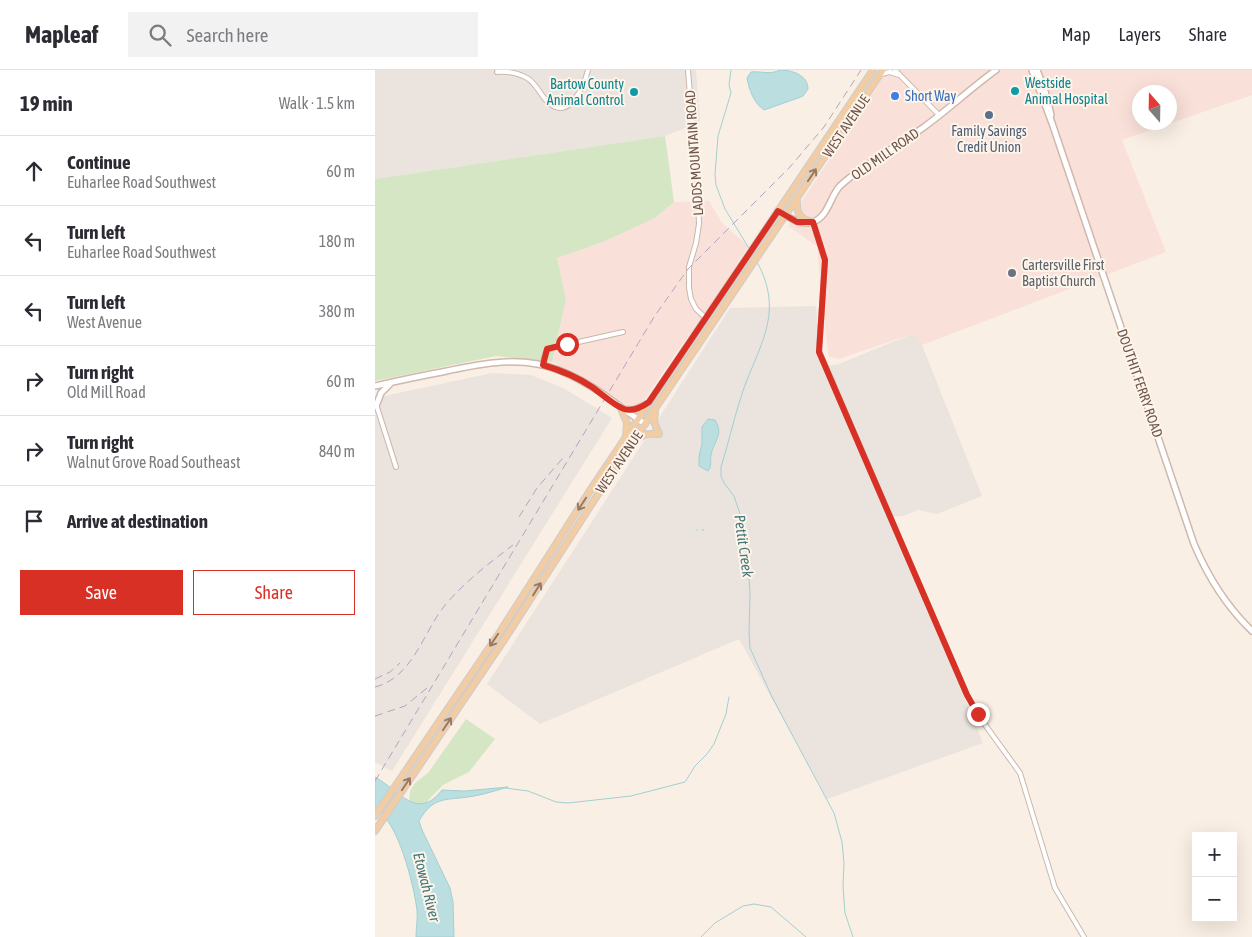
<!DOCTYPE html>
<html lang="en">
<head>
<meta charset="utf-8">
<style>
  :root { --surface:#fff; --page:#f2f2f3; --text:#2b2b33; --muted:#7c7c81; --line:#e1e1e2; --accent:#d93025 }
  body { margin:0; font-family:"Asap Condensed",sans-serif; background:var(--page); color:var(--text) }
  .controls { position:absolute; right:15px; bottom:15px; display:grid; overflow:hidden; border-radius:0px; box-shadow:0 5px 20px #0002 }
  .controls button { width:45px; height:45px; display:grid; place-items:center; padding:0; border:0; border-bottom:1px solid var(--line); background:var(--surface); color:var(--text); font:25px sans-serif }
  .compass { position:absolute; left:757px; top:15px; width:45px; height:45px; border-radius:50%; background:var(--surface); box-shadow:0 5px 20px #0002; rotate:340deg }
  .stop { position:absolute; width:15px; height:15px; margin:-11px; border:4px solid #d93025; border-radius:50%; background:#fff }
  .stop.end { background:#d93025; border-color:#fff; box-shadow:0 1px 5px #0008 }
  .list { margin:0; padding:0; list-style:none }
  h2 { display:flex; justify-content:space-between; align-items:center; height:65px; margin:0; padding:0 20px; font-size:21px }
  h2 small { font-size:16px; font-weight:400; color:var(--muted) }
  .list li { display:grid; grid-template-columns:32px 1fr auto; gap:15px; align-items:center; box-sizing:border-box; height:70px; padding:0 20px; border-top:1px solid var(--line) }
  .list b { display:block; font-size:19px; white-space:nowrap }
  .list p { margin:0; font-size:16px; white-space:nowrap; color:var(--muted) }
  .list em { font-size:16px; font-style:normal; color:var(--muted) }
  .actions { display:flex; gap:10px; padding:15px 20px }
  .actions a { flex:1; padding:11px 0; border:1px solid var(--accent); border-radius:0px; text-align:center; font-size:18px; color:var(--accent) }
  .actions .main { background:var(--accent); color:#fff }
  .icon { flex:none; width:28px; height:28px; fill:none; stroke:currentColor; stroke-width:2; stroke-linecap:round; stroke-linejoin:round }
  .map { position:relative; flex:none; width:877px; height:867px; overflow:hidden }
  header { display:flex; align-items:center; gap:30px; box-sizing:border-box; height:70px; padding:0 25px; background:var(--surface); border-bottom:1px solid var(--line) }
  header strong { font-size:24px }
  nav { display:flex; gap:28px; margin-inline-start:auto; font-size:18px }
  .search { width:350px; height:45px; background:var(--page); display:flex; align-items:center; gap:12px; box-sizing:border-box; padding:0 18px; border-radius:0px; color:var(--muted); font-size:19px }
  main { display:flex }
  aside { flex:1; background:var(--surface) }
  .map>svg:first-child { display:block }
</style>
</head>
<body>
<header>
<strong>Mapleaf</strong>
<div class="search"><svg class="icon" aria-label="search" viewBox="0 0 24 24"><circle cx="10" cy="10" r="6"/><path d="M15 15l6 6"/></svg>Search here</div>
<nav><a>Map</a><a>Layers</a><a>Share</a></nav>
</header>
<main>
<aside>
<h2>19 min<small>Walk · 1.5 km</small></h2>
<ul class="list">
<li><svg class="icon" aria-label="ahead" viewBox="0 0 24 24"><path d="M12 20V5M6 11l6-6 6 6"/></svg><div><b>Continue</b><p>Euharlee Road Southwest</p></div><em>60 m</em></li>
<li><svg class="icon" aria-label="left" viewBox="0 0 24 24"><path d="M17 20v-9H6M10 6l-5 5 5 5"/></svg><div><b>Turn left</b><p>Euharlee Road Southwest</p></div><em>180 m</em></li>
<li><svg class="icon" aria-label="left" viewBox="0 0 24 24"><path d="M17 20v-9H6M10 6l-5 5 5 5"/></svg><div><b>Turn left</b><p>West Avenue</p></div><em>380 m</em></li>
<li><svg class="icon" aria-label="right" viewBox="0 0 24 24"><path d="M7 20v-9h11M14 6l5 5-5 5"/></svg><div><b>Turn right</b><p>Old Mill Road</p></div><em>60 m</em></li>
<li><svg class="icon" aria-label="right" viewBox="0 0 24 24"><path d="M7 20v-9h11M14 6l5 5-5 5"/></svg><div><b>Turn right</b><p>Walnut Grove Road Southeast</p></div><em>840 m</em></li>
<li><svg class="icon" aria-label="arrive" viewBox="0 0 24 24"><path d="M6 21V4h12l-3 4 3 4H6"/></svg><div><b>Arrive at destination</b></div></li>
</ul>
<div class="actions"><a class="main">Save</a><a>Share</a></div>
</aside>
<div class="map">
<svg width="877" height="867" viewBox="0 0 877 867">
  <rect width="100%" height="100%" fill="#faefe4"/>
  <path fill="#f9e0d9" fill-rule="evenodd" d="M513,0H877V25L747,70L791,182L547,275L540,263L464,289L454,287L447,235L442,176L413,156L429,128ZM764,22H794V52H764Z
    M334,131L347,153L373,176L338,233L300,284L266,335L255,337L204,304L177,292L191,229L182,188L228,172L280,148L299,132Z"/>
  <path fill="#eae3de" d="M0,0H321L325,52L290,66L0,109Z
    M441,236L446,296L461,295L540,263L547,275L607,426L562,444L543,440L528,446L515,447L608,673L452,729L364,569L165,654L112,614L355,238Z
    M117,303L156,305L190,319L237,348L17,701L0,692V328Z"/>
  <path fill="#d5e6c4" d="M290,66L299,132L280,148L228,172L182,188L191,229L177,292L121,286L0,311V109Z
    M91,649L120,669L94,702L68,715L54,729L50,735H34L35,721L40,713L53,703Z"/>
  <path fill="#bbdfe1" stroke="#a2cfd2" d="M405,0C417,0 433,5 433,19L428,26L423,28L389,40C379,33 374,20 372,8L376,2C386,1 396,5 405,0Z
    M333,349L340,350C343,355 345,361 343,366C341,373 337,378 336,385C335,391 337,396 333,401L324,396V386L327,374V357Z
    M0,707C24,720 42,752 67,720L89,721L133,717C122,720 111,724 99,726C74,731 59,724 44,751L47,760L75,818L78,832L79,867H41C41,858 43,849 42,840C39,816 23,749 0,739Z"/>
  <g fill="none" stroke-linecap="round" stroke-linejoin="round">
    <path stroke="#a2cfd2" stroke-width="1" d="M356,0L354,15L356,23L343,66L340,104L341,115L350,139L375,180
      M382,192C412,246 380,280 365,330C358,352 353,375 346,397V406L349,413L359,426L368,453L372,479L375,523L374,562L375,578L397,627L459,743L467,772L469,793L468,816L470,843L478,867
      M327,460H329
      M321,461L322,460
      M130,718L153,721L181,732L193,733L256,726L310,712L320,696L332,684L339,674L351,644L354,627
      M326,867L340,853L368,836L379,834L396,837L431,867"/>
    <g stroke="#cab7ac" stroke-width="6">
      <path id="street" d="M313,0L323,128L324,154L321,173L314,197V218L316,229L321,239L331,248
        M520,0L564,45
        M122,2C132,1 143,3 152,8C162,14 165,25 173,32C194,52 209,16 213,0
        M506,4L515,2L524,5
        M438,152L450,190L444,281L592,625L603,645L645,703L680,818L709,867
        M167,295L172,279L248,262
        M1,334L21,397"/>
    </g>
    <g stroke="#cfb8ad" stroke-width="8">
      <path id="secondary" d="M657,0L677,53L819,474C833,507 851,536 877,561
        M662,0L670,21L676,45
        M403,141C414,147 425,156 438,152C454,146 455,126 465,116C490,93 522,77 549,57C574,39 596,18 621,0
        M0,316C22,311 45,306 67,302C108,293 147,285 186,301C217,313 243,336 270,354
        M1,336L6,323L15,314"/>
    </g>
    <g stroke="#d4ccc9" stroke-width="8">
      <path id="primary" d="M422,129C421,143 425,150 438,152
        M245,336L252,353L251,365
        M248,339L258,340L272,334
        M280,342L279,352L284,364
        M260,370L271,364H284
        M0,746L125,562L216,419L498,0
        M0,761L129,570L236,404L508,0"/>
    </g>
    <use href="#street" stroke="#fff" stroke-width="4"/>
    <use href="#secondary" stroke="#fff" stroke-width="5"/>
    <use href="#primary" stroke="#f2cda3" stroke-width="5.5"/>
    <path stroke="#b1a4c2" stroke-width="1" stroke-dasharray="8 5" stroke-linecap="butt" d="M144,447L162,418L188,388
      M0,609L15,602L25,593
      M0,617C39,607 48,561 71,534C92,510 113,494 138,475
      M0,646L30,636L52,618
      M0,711L279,247L313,199L415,97L437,71L449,57L486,0"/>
  </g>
  <defs><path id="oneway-shaft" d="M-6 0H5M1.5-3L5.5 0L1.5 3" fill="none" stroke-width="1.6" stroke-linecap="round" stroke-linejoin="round" transform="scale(1.25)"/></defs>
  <g stroke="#977a66">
    <use href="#oneway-shaft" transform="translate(437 105) rotate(-56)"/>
    <use href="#oneway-shaft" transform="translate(207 434) rotate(123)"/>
    <use href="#oneway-shaft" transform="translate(162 519) rotate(-58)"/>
    <use href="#oneway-shaft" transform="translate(119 570) rotate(124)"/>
    <use href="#oneway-shaft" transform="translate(72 654) rotate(-56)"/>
    <use href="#oneway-shaft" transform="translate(31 714) rotate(-56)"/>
  </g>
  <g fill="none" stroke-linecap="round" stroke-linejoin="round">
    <path stroke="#d93025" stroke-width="6" d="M192,274L172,279L168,295C185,300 202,307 217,317C227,324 238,335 249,339C258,342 267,337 274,332L403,141L422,152H438L450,190L444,282L592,625L603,644"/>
  </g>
  <g fill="#0f9aa8" stroke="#fdf4ea" stroke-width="2">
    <circle cx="640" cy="21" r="5"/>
    <circle cx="259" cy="22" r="5"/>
  </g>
  <circle fill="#3f7fe0" stroke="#fdf4ea" stroke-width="2" cx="520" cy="26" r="5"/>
  <circle fill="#5c6f8a" stroke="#fdf4ea" stroke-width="2" cx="614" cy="45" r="5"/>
  <circle fill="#6b7280" stroke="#fdf4ea" stroke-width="2" cx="637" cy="203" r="5"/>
  <g text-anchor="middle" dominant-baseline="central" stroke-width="4" stroke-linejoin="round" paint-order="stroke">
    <g font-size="14" fill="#0d838f" stroke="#fdf4ea" text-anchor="start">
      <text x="650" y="13">Westside<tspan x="650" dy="16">Animal Hospital</tspan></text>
      <text x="249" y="14" text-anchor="end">Bartow County<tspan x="249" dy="16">Animal Control</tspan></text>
    </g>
    <g font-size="14" fill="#366cbe" stroke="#fdf4ea" text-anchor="start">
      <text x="530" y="26">Short Way</text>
    </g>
    <g font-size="14" fill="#70564c" stroke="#fdf4ea">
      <text transform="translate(471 56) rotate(-56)">WEST AVENUE</text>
      <text transform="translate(319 83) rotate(-94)">LADDS MOUNTAIN ROAD</text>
      <text transform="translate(510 84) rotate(-35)">OLD MILL ROAD</text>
      <text transform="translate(765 313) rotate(71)">DOUTHIT FERRY ROAD</text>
      <text transform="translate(244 392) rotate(-56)">WEST AVENUE</text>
    </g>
    <g font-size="14" fill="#4e5e75" stroke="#fdf4ea">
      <text x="614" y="61">Family Savings<tspan x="614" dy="16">Credit Union</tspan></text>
    </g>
    <g font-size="14" fill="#5b616d" stroke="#fdf4ea" text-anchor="start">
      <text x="647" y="195">Cartersville First<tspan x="647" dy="16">Baptist Church</tspan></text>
    </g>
    <g font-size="15" font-style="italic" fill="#45777b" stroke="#fdf4ea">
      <text transform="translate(369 476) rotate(82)">Pettit Creek</text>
      <text transform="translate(52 817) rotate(76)">Etowah River</text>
    </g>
  </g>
</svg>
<div class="controls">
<button>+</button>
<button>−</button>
</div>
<svg class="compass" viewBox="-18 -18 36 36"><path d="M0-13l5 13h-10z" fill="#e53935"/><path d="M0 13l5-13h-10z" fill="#7c7c81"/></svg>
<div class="stop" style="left:192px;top:274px"></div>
<div class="stop end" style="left:603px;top:644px"></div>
</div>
</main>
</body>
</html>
